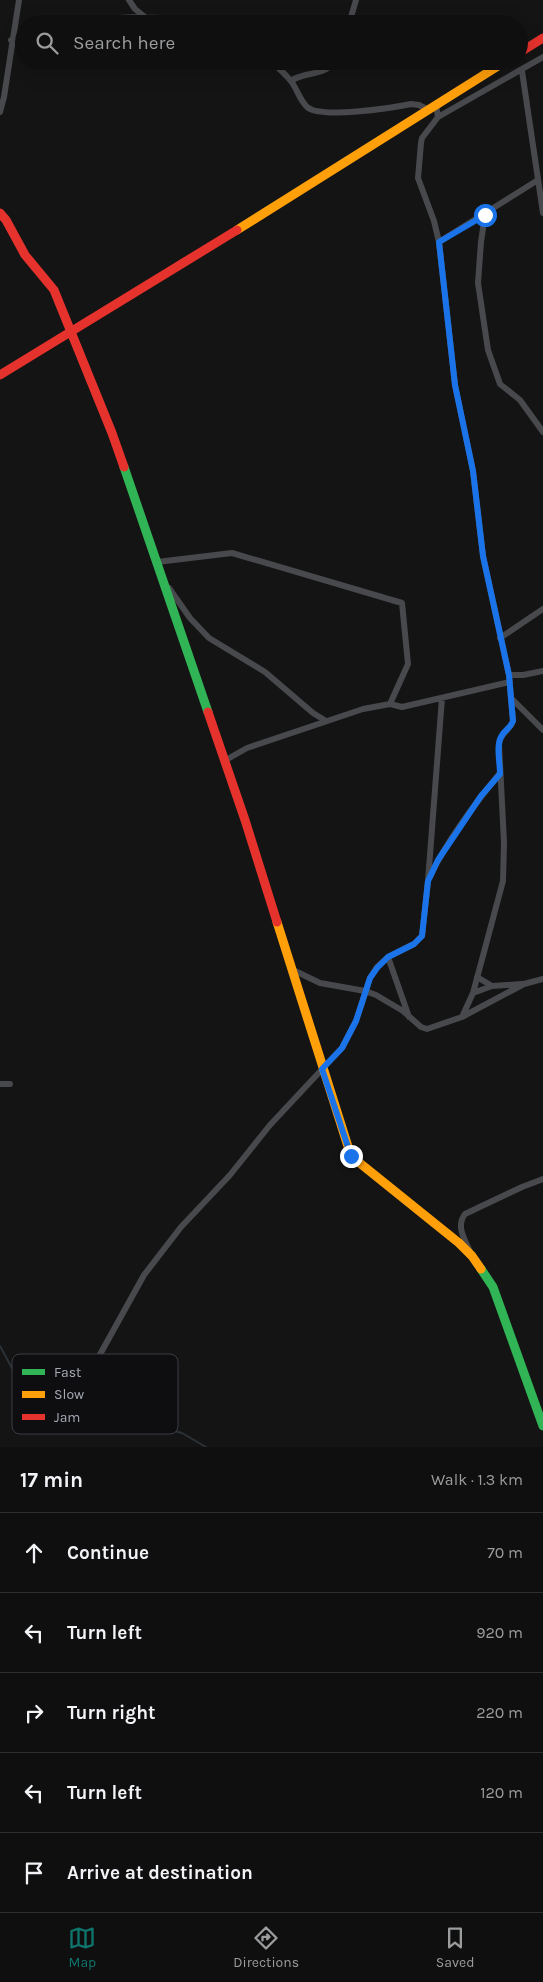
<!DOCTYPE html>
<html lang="en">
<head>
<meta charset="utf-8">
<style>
  :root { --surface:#0f0f0f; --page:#1d1d1d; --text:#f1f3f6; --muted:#9b9c9e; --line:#2f2f2f; --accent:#0f766e }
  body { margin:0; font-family:Karla,sans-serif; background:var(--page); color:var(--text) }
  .stop { position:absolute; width:15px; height:15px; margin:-11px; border:4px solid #1a73e8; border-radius:50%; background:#fff }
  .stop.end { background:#1a73e8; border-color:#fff; box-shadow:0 1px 5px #0008 }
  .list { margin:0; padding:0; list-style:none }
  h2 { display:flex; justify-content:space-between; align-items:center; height:65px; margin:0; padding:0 20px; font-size:21px }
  h2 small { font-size:16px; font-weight:400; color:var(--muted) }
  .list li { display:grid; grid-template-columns:32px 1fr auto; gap:15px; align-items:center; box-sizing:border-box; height:80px; padding:0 20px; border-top:1px solid var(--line) }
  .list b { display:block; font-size:19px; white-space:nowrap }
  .list em { font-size:16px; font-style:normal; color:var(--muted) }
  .icon { flex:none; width:28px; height:28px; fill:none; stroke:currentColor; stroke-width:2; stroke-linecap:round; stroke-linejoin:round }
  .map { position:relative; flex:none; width:543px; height:1447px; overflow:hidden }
  .search { position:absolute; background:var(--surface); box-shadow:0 5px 20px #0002; left:15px; right:15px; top:15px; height:55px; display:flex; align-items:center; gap:12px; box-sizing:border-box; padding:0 18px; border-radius:28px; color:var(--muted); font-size:19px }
  .sheet { height:465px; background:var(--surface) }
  nav { display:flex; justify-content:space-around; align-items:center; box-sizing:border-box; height:70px; border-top:1px solid var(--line); background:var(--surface); font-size:14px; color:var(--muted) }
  nav a { display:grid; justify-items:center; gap:2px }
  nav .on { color:var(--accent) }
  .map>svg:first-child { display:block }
</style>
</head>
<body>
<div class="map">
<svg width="543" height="1447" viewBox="0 0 543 1447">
  <rect width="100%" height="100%" fill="#141414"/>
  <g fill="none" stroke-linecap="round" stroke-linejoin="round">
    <path stroke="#2a3137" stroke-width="2" d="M0,1346L27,1396L38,1413L49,1424L60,1428H73L85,1426L116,1415L182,1433L206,1447"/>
    <path stroke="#48494c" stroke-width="6" d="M129,0L135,9L145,17
      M74,24C110,15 146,17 184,19C197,19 209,19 222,24
      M349,24L356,0
      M11,40L24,36
      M271,61C278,68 288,76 293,84C298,92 300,100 307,107C320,119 392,108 411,104L419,105L429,110
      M522,71L543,213
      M292,82L294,79C309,71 322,77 335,61
      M436,105L438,117L422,138L421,143L418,178L434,221L439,242L455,385L473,471L483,556L509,675L513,721C510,731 500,733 499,744L504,842L503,881L473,993L462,1017
      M0,112L4,97L19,0
      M438,117L543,57
      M485,215L481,242L478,283L488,350L500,384L520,400L543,432
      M439,242L538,180
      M157,562L232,553L402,603L408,664L390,704
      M169,588L190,618L209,638L265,672L313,713L326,721
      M500,638L543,609
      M509,675H523L543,671
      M512,699L543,730
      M224,761L247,748L363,709L390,704L402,707L510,682
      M430,877C447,840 474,805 500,773
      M388,957L409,1017
      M291,969L320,983L365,991L376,995L403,1011L421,1027L427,1029L462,1017L524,984L543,979
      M477,977L492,986
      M473,993L492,986L522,984
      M0,1084H10
      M471,1254C466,1241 455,1227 465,1214L522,1187L543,1179
      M98,1358L144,1275L181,1227L230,1175L270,1125L342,1048L356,1021L370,978L377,967L388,957L414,944L422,936L428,881L442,698"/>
    <path stroke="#30b455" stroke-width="9" d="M124,467L208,712
      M481,1269L493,1287L543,1426"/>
    <path stroke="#ff9f0a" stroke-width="9" d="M237,230L506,61
      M277,922L351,1156L459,1243L472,1256L481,1269"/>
    <path stroke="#e5322d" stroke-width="9" d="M519,53L543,38
      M0,213L6,220L25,255L54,290L112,433L124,467
      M0,375L237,230
      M208,712L245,820L277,922"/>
  </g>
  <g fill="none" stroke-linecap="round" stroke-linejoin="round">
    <path stroke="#1a73e8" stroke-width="6" d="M351,1156L322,1069L342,1048L356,1021L370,978L377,968L388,957L414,944L422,936L428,881L438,860L481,796L500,774C500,763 496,746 501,737C504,730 510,729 513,721L509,675L483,556L473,471L455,385L439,242L485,215"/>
  </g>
  <rect x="12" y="1354" width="166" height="80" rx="8" fill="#0e0e10" stroke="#3b3d42" stroke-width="1"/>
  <rect x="22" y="1369" width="23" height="6" fill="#30b455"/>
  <rect x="22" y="1391" width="23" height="7" fill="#ff9f0a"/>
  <rect x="22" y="1414" width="23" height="6" fill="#e5322d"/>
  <g font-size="14" fill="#a5aab5">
    <text x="54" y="1377">Fast</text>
    <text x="54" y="1399">Slow</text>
    <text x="54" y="1422">Jam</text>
  </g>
</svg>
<div class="stop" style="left:485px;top:215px"></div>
<div class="stop end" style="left:351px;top:1156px"></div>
<div class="search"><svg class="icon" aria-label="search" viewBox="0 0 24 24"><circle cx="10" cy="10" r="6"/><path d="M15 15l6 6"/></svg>Search here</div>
</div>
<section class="sheet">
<h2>17 min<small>Walk · 1.3 km</small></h2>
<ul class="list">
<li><svg class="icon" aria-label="ahead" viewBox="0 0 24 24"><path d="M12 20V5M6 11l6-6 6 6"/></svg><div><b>Continue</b></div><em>70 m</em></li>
<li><svg class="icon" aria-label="left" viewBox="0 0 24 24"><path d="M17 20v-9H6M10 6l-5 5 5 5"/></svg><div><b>Turn left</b></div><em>920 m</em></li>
<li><svg class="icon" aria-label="right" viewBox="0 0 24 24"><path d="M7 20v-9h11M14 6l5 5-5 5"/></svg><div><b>Turn right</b></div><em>220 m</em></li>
<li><svg class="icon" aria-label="left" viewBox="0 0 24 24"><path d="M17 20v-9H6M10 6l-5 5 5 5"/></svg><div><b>Turn left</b></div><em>120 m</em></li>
<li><svg class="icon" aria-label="arrive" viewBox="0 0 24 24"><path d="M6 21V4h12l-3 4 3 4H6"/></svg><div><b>Arrive at destination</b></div></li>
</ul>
</section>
<nav>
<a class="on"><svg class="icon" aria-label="map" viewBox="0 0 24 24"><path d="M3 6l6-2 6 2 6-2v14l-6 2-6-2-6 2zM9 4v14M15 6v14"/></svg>Map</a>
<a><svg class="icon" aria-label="directions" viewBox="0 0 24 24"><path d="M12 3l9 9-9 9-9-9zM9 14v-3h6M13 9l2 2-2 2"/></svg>Directions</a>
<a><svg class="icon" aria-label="saved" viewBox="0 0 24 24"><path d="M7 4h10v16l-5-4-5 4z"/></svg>Saved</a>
</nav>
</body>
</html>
